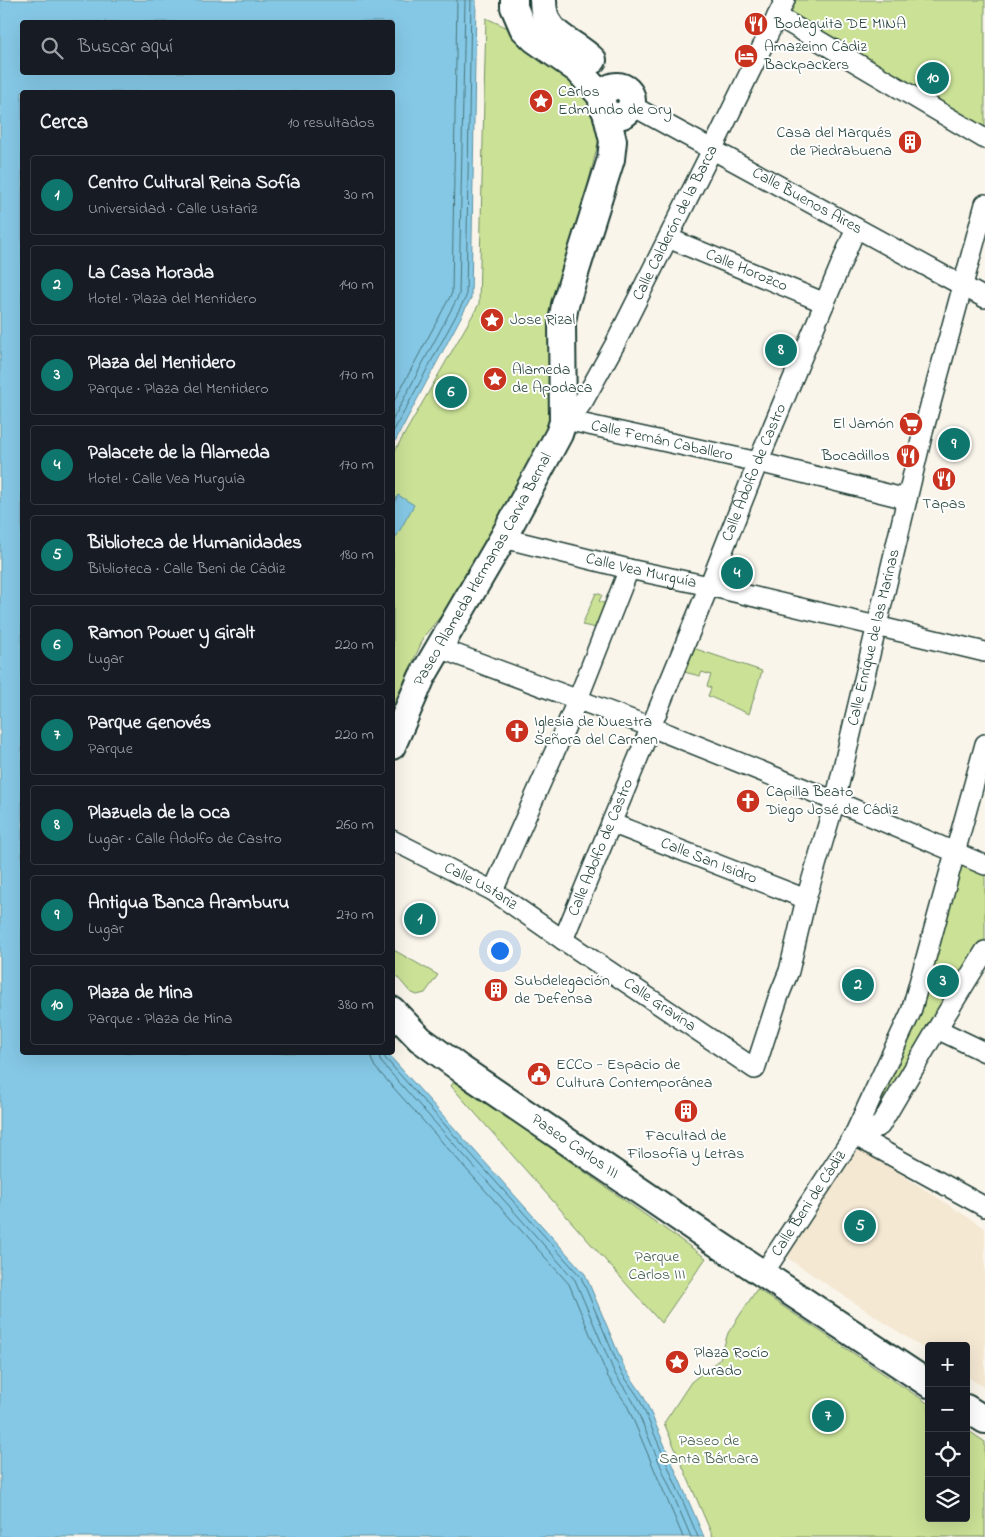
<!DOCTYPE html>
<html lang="es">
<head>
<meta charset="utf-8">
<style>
  :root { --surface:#171b24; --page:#20242c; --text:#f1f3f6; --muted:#9ea1a6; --line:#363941; --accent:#0f766e }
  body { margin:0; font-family:"Indie Flower",sans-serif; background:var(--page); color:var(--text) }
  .controls { position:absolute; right:15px; bottom:15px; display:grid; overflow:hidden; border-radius:5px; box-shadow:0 5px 20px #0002 }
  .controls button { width:45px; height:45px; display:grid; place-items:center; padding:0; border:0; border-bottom:1px solid var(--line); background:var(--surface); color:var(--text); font:25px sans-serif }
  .you { position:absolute; left:499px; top:950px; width:18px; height:18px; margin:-12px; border:4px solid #fff; border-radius:50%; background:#1a73e8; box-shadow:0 0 0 8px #1a73e833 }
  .badge { display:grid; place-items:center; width:32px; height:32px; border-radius:50%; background:var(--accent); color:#fff; font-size:16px; font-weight:700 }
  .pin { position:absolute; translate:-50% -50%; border:2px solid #fff; box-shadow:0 1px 5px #0006 }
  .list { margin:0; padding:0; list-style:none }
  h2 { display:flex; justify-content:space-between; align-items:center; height:65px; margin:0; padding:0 20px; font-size:21px }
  h2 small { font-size:16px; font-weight:400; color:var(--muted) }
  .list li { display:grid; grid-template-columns:32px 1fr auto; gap:15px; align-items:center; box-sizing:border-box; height:80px; margin:0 10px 10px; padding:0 10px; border:1px solid var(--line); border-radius:5px }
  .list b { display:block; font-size:19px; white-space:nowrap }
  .list p { margin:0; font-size:16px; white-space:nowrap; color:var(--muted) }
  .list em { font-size:16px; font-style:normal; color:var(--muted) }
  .icon { flex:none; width:28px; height:28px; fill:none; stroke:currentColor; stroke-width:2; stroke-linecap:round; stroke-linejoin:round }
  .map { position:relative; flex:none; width:985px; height:1537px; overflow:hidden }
  .search { position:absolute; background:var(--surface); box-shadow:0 5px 20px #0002; left:20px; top:20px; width:375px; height:55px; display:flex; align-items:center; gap:12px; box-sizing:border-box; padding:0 18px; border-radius:5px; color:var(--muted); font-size:19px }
  .panel { position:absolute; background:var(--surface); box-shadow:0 5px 20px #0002; left:20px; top:90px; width:375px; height:965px; border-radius:5px }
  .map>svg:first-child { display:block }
</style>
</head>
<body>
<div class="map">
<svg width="985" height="1537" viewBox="0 0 985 1537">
  <rect width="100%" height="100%" fill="#faf5eb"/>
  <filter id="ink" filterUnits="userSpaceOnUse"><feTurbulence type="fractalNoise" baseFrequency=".02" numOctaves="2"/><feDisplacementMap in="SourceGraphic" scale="10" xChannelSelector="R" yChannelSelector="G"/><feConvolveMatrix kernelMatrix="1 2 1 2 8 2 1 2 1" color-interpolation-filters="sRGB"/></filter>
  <g filter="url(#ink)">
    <path fill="#f4e8d3" d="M854,1144L985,1228V1388L966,1376V1346H929V1352L784,1256Z"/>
    <path fill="#cae196" stroke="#748f65" d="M785,0H985V139L777,16Z
      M486,18L508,28L556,63L604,118L562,293L553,400L543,442L468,583L425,635L393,706V454L479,304Z
      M596,593L602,595L599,601L610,606L601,629L582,625Z
      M690,647L762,671L749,714L708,696L711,688L707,686L711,675L702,672L700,676L680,671Z
      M954,852L985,865V951L880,1126L854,1135L911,1012Z
      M392,949L438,975L425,993L417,995L410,992L393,972Z
      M455,1080L706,1258L661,1323L451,1086Z
      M757,1289L929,1404V1518H966V1429L985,1442V1537H713L664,1423L691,1382L720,1359L728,1333Z"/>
    <path fill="#85c8e6" stroke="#5c909f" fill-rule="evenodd" d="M0,0H476L471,298L393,445L392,92H22V1052L387,1053L585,1274L625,1369L643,1395L704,1537H0ZM22,22H392V72H22Z
      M398,495L414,505L396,537L393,535V505Z"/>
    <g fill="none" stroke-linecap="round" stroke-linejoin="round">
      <path stroke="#48757b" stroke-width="1" d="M392,405L452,293L457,0
        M392,421L459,295L465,0
        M392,434L466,297L471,0
        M370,1052L372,1061L375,1067L569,1284L608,1377L627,1405L683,1537
        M378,1052L381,1062L575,1280L615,1374L633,1401L691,1537
        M384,1052L385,1058L581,1277L621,1372L639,1398L698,1537"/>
      <g stroke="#1f3d34" stroke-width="22">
        <g id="street">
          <path d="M777,16L985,139"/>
          <path id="s1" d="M633,102L638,109L985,298"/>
          <path id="s2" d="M668,238L825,303"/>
          <path id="s3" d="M563,422L577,410L584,400L615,344L712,150L785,0"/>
          <path id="s4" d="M563,422H575L758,462L907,499"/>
          <path id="s5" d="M503,538L629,569L709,586L985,652"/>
          <path d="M439,648L651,727L835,801L985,865"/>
          <path id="s6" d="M611,823L806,899"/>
          <path id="s7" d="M392,840L493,891L563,940L755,1069L778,998L789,971L806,899L835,801L923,432L985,204"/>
          <path d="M493,891L578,699L629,569"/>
          <path id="s8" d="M563,940L709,586L758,462L856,228"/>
          <path d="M937,1029L985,1052"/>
          <path d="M854,1135L880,1126L937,1029L985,951"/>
          <path d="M854,1135L985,1207"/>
          <path id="s9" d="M763,1274L854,1135L911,1012L985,744"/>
        </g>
      </g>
      <g stroke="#1f3d34" stroke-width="30">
        <g id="secondary">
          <path d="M514,0V7L523,28L534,39L578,70L602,97"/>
          <path d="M543,0C543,37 571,38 593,60"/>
          <circle cx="617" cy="101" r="15"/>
          <path id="s10" d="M392,746L422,677L503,538L559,434L563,422L562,322L565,305L611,159L613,141L606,112"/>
          <path id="s11" d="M392,1010L420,1039L461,1069L706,1236L929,1384"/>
          <path d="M966,1408L985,1420"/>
        </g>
      </g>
      <use href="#street" stroke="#fff" stroke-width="19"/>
      <use href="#secondary" stroke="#fff" stroke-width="26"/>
    </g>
  </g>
  <defs>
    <g id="restaurant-disc" transform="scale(1.25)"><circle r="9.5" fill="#c8321e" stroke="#fff"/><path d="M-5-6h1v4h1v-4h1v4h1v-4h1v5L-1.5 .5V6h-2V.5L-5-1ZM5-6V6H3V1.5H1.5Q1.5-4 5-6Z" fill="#fff"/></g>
    <g id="hotel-disc" transform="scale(1.25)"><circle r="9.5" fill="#c8321e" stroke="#fff"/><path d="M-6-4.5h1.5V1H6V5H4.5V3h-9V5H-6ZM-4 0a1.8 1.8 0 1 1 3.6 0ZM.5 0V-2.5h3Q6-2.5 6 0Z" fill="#fff"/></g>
    <g id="sight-disc" transform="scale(1.25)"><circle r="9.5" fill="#c8321e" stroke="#fff"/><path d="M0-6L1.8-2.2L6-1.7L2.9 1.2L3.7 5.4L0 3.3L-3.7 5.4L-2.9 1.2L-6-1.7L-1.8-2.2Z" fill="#fff"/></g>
    <g id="building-disc" transform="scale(1.25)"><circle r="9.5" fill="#c8321e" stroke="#fff"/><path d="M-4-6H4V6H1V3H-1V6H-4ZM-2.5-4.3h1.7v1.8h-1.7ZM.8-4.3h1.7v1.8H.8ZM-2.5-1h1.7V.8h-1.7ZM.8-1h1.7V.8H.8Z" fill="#fff"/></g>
    <g id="supermarket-disc" transform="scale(1.25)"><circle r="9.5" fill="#c8321e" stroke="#fff"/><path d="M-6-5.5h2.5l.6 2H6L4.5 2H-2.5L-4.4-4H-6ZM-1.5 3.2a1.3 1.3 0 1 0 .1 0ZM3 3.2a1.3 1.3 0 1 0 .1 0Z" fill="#fff"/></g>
    <g id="church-disc" transform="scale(1.25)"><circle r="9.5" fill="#c8321e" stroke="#fff"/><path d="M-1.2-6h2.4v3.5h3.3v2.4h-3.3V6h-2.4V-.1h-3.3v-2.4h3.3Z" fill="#fff"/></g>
    <g id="civic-disc" transform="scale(1.25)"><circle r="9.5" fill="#c8321e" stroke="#fff"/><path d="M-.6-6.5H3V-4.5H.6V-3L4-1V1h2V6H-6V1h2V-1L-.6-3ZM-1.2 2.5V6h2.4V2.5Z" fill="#fff"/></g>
  </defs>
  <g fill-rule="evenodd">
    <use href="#restaurant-disc" x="756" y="24"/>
    <use href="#hotel-disc" x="746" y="56"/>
    <use href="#sight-disc" x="541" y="101"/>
    <use href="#building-disc" x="910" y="142"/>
    <use href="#sight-disc" x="492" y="320"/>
    <use href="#sight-disc" x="495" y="379"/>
    <use href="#supermarket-disc" x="911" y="424"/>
    <use href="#restaurant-disc" x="908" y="456"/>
    <use href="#restaurant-disc" x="944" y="479"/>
    <use href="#church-disc" x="517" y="731"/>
    <use href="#church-disc" x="748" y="801"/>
    <use href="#building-disc" x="496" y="990"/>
    <use href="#civic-disc" x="539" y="1074"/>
    <use href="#building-disc" x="686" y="1111"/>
    <use href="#sight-disc" x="677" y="1362"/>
  </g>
  <g text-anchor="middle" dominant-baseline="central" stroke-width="4" stroke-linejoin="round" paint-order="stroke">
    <g font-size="16" fill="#1f3d34" stroke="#fff" text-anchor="start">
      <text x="774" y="24">Bodeguita DE MINA</text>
      <text x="764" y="47">Amazeinn Cádiz<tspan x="764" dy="18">Backpackers</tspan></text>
      <text x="558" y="92">Carlos<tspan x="558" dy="18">Edmundo de Ory</tspan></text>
      <text x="892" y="133" text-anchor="end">Casa del Marqués<tspan x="892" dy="18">de Piedrabuena</tspan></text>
      <text x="510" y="320">Jose Rizal</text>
      <text x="512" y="370">Alameda<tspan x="512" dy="18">de Apodaca</tspan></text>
      <text x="894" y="424" text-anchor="end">El Jamón</text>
      <text x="890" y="456" text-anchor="end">Bocadillos</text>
      <text x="944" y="504" text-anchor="middle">Tapas</text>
      <text x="534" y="722">Iglesia de Nuestra<tspan x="534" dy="18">Señora del Carmen</tspan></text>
      <text x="766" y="792">Capilla Beato<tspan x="766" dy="18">Diego José de Cádiz</tspan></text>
      <text x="514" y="981">Subdelegación<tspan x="514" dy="18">de Defensa</tspan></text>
      <text x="556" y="1065">ECCO - Espacio de<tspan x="556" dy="18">Cultura Contemporánea</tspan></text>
      <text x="686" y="1136" text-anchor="middle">Facultad de<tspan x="686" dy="18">Filosofía y Letras</tspan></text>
      <text x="694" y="1353">Plaza Rocío<tspan x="694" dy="18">Jurado</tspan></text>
    </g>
    <g font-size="16" fill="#1f3d34" stroke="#fff">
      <text stroke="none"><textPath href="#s1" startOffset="201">Calle Buenos Aires</textPath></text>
      <text stroke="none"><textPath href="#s3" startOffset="230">Calle Calderón de la Barca</textPath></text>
      <text stroke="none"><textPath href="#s2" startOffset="85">Calle Horozco</textPath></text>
      <text stroke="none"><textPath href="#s4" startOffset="101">Calle Fernán Caballero</textPath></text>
      <text stroke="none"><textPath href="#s8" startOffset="505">Calle Adolfo de Castro</textPath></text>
      <text stroke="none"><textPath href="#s10" startOffset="199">Paseo Alameda Hermanas Carvia Bernal</textPath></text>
      <text stroke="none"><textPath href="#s5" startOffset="142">Calle Vea Murguía</textPath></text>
      <text stroke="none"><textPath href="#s7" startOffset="878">Calle Enrique de las Marinas</textPath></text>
      <text stroke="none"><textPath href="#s8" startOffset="100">Calle Adolfo de Castro</textPath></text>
      <text stroke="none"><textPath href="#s6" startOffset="105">Calle San Isidro</textPath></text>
      <text stroke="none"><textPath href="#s7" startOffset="100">Calle Ustariz</textPath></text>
      <text stroke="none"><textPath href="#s7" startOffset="315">Calle Gravina</textPath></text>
      <text stroke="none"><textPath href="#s11" startOffset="229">Paseo Carlos III</textPath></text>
      <text stroke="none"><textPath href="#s9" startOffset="84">Calle Beni de Cádiz</textPath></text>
    </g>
    <g font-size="16" fill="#415e48" stroke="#fff">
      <text x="657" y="1257">Parque<tspan x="657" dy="18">Carlos III</tspan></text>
      <text x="709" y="1441">Paseo de<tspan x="709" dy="18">Santa Bárbara</tspan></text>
    </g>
  </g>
</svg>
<div class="controls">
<button>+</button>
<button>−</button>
<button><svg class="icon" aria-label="locate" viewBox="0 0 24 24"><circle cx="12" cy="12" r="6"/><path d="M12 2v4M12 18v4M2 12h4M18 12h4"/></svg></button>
<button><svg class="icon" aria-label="layers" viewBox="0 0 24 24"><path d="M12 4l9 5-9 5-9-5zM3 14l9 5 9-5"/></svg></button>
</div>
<div class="you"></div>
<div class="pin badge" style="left:420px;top:919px">1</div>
<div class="pin badge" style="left:858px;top:985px">2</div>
<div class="pin badge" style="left:943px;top:981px">3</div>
<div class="pin badge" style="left:737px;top:573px">4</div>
<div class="pin badge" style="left:860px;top:1226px">5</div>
<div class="pin badge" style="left:451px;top:392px">6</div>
<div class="pin badge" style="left:828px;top:1416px">7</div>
<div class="pin badge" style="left:781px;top:350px">8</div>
<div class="pin badge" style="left:954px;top:444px">9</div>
<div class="pin badge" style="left:933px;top:78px">10</div>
<div class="search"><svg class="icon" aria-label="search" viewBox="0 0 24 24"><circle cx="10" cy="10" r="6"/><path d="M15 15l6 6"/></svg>Buscar aquí</div>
<section class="panel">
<h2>Cerca<small>10 resultados</small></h2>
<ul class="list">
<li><span class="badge">1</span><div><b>Centro Cultural Reina Sofía</b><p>Universidad · Calle Ustariz</p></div><em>30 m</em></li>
<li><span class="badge">2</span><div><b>La Casa Morada</b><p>Hotel · Plaza del Mentidero</p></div><em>140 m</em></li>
<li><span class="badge">3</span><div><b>Plaza del Mentidero</b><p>Parque · Plaza del Mentidero</p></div><em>170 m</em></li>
<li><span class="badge">4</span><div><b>Palacete de la Alameda</b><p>Hotel · Calle Vea Murguía</p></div><em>170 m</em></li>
<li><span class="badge">5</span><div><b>Biblioteca de Humanidades</b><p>Biblioteca · Calle Beni de Cádiz</p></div><em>180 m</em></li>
<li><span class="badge">6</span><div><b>Ramon Power y Giralt</b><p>Lugar</p></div><em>220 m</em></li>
<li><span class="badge">7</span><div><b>Parque Genovés</b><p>Parque</p></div><em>220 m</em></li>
<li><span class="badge">8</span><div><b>Plazuela de la Oca</b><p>Lugar · Calle Adolfo de Castro</p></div><em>260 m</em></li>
<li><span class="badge">9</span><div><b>Antigua Banca Aramburu</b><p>Lugar</p></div><em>270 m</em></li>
<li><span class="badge">10</span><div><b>Plaza de Mina</b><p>Parque · Plaza de Mina</p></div><em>380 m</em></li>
</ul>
</section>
</div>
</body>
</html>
